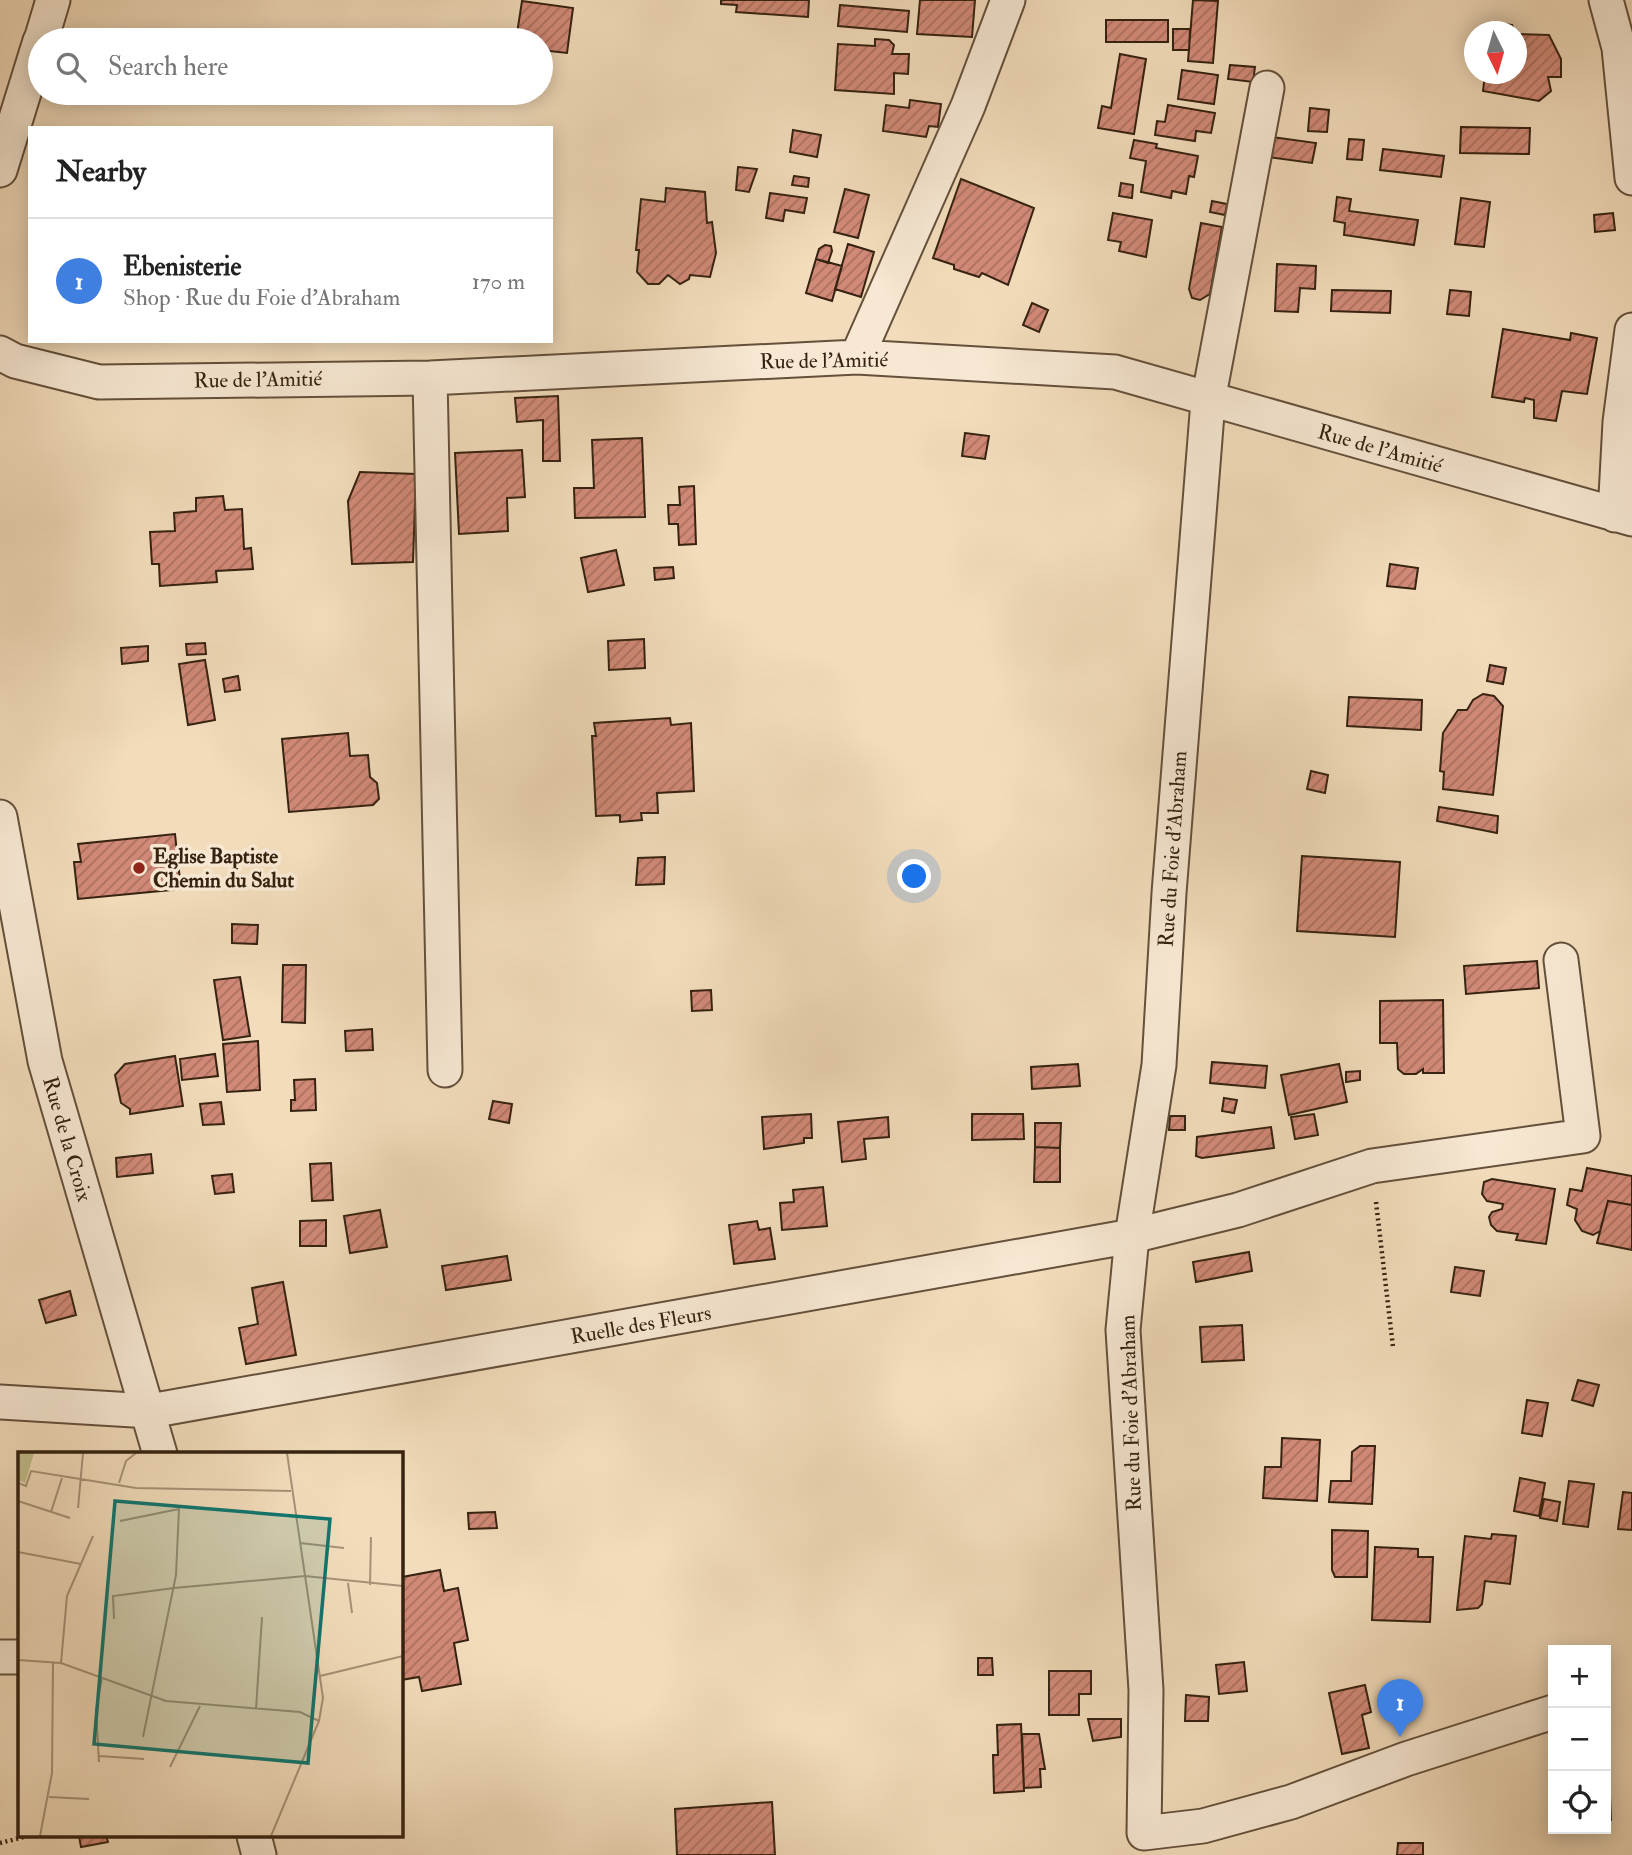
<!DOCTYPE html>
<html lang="en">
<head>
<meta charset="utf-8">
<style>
  :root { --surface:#fff; --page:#f2f2f2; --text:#222; --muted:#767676; --line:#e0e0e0; --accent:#8f2418 }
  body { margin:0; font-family:"IM FELL Double Pica",serif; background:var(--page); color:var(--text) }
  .controls { position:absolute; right:21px; bottom:21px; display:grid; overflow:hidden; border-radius:0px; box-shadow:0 4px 18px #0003 }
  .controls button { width:63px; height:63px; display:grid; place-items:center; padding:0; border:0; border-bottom:2px solid var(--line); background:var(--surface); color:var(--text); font:35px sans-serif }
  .compass { position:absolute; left:1464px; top:21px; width:63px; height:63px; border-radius:50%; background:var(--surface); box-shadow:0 4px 18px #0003; rotate:175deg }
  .you { position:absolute; left:915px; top:877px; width:24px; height:24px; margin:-18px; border:5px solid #fff; border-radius:50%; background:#1a73e8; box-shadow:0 0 0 10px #1a73e833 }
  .badge { display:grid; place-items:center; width:46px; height:46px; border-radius:50%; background:var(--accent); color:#fff; font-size:23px; font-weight:700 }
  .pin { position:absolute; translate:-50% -58px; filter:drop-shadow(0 2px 4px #0008) }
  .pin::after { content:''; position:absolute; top:37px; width:24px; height:21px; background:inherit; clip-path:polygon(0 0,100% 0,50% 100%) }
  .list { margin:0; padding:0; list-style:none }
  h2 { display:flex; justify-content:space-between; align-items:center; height:91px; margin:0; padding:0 28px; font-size:30px }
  h2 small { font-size:23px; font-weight:400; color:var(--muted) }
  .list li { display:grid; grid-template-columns:46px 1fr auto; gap:21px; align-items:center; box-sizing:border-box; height:126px; padding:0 28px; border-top:2px solid var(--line) }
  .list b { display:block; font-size:26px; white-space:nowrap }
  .list p { margin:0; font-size:23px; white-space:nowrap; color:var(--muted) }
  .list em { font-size:23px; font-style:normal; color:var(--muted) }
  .icon { flex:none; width:38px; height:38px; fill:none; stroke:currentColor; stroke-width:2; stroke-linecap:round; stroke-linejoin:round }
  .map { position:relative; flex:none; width:1632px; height:1855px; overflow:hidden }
  .search { position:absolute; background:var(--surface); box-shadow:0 4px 18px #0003; left:28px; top:28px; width:525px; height:77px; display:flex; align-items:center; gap:18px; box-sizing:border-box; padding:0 24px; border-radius:38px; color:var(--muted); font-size:26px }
  .panel { position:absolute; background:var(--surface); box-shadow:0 4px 18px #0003; left:28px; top:126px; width:525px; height:217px; border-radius:0px }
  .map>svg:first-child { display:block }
</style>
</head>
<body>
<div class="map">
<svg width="1632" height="1855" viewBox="0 0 1632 1855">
  <defs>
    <pattern id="building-hatch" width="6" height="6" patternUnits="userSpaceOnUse" patternTransform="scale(1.75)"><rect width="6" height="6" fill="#d28a78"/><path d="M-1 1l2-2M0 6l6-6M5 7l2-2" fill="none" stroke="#ab7061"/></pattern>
  </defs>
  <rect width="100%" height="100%" fill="#f2dcbb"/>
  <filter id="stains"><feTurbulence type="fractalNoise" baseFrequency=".00286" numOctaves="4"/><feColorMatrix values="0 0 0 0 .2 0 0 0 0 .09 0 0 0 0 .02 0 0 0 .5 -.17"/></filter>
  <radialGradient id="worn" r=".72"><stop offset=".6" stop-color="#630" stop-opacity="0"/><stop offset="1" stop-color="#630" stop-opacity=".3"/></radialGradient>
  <path fill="url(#building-hatch)" stroke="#352210" stroke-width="2" d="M721,0H809L808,17L736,12L737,5L721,4Z
    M920,0H975L972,37L917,34Z
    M1193,0L1218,1L1213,63L1188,61Z
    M522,1L573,8L567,53L541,50V40H516Z
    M840,5L909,11L907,32L838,26Z
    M1106,20H1168V42H1106Z
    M1491,23L1512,25L1514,32H1490Z
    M1173,29H1190L1189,50H1173Z
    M1516,34L1549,35L1561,59V77H1548L1551,91L1539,101L1483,91L1485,74H1516Z
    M875,39L889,40L894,45L892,54H909L908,74L894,73V94L835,90L838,44L875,46Z
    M1120,54L1146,59L1134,134L1098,128L1102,106L1111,108Z
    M1230,65L1255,67L1253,82L1228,79Z
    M1182,70L1218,75L1214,104L1178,99Z
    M910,100L941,104L938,127L929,126L926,137L883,131L886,105L909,108Z
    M1168,105L1215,113L1211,133L1196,131L1195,141L1155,135L1157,121L1165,122Z
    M1310,108L1329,110L1327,132L1308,131Z
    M1461,127L1530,128L1529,154L1460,153Z
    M793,130L821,135L817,157L790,152Z
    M1272,137L1316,143L1312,163L1269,157Z
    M1349,139L1364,140L1362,160L1347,159Z
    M1134,140L1157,144L1156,148L1198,156L1194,177L1189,176L1186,194L1172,191L1171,198L1141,192L1146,161L1130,158Z
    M1383,149L1444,156L1441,177L1380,170Z
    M738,167L757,169L749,192L736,190Z
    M794,176L809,178L808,187L792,185Z
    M961,179L1034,208L1008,285L982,273L979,277L954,269V265L933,258Z
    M1121,183L1133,185L1132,198L1119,196Z
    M666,188L705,192L707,223L712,222L716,253L710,277L690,275L689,279L680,284L668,275L659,284H648L637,272L639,250H636L641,199L665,202Z
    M845,189L869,195L858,238L834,232Z
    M770,193L807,198L804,213L785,210L783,221L766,218Z
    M1337,197L1351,199L1349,211L1418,220L1414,245L1344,235L1345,223L1334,221Z
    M1461,198L1490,202L1484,247L1455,244Z
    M1212,201L1227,204L1225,215L1210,212Z
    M1113,213L1152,220L1146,257L1119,251L1121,242L1108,240Z
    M1613,213L1615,230L1595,232L1594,215Z
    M1201,223L1222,227L1210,294L1200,300L1192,298L1189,289Z
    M848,244L874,252L861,297L835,289Z
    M825,245L831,246L832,251L828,263L816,259L819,249Z
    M816,259L842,266L832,301L806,293Z
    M1277,264L1316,266L1315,289L1300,288L1298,312L1275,311Z
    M1332,290L1391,291L1390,313L1331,311Z
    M1450,290L1471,292L1469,316L1447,314Z
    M1032,303L1048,310L1039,332L1023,325Z
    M1503,329L1570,340L1571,333L1597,338L1587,394L1562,391L1556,421L1534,418V400L1525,398L1524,402L1492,397Z
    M558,396L560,461H543V420L517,422L515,398Z
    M965,433L989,436L985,459L962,456Z
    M642,438L645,517L575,518L574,488H594L592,440Z
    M522,450L525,497L507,498L508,531L459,534L455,453Z
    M360,472L416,474L413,562L352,564L348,501Z
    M694,486L696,544L679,545L678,524H669L668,505H680L679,487Z
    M223,496L225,510L242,509L244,549L251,548L253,569L216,571L217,582L160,586L159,564H152L150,532L175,531L174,513L196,511V498Z
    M616,550L624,585L588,592L581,558Z
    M1390,564L1418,568L1415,589L1387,586Z
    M673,567L674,578L655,580L654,568Z
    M644,639L645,668L609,670L608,641Z
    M205,643L206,654L187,655L186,644Z
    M148,646V661L122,664L121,648Z
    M205,660L215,720L188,725L179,664Z
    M1490,665L1506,668L1503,684L1487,681Z
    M238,676L240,690L225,692L223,679Z
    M1483,694L1494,696L1503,706L1493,795L1443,789L1444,772L1440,771L1443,733L1458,710H1467L1473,700Z
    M1349,697L1422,700L1421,730L1347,726Z
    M670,718L671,725L691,723L694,791L657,793L658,813H641L642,820L620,822V815L596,816L592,736H596L594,723Z
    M348,733L350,756L368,755L370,777L377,783L379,799L373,805L289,812L282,739Z
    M1311,771L1328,775L1325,793L1307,789Z
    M1439,807L1498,816L1497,833L1437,821Z
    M175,834L181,889L78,899L74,862H81L78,844Z
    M1302,856L1400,862L1395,937L1297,931Z
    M665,857L664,884L636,885L638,858Z
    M232,924L258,925L257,944L232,943Z
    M1537,961L1539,988L1466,994L1464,966Z
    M283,965H306L305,1023L282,1022Z
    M240,977L250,1036L223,1040L214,980Z
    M711,990L712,1010L692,1011L691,991Z
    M1443,1000L1444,1073H1423V1069L1416,1074H1404L1398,1069L1397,1043H1380V1001Z
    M372,1029L373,1050L346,1051L345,1031Z
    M258,1041L260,1090L227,1092L223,1044Z
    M215,1054L218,1076L182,1080L180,1059Z
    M175,1056L183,1106L130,1114V1109L121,1103L115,1075L125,1064Z
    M1212,1062L1267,1066L1265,1088L1210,1083Z
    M1078,1064L1080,1086L1032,1089L1031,1067Z
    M1339,1064L1347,1102L1289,1115L1281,1075Z
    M1360,1071V1080L1346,1082V1072Z
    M315,1079L316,1110L291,1111V1100H295L294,1080Z
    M1224,1098L1237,1100L1234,1113L1222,1111Z
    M493,1101L512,1104L509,1123L489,1119Z
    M221,1102L224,1124L203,1125L200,1104Z
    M811,1114L812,1138H804V1143L764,1149L762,1117Z
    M972,1114H1023L1024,1139L972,1140Z
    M1314,1114L1318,1135L1295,1139L1291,1117Z
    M1170,1116H1185V1130H1169Z
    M888,1117L889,1137L864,1139L866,1159L842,1162L838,1122Z
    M1035,1123H1061L1060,1148L1035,1147Z
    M1271,1127L1274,1148L1202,1158L1196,1156L1197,1137Z
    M1035,1147L1060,1148V1182H1034Z
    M151,1154L153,1173L117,1177L116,1158Z
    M331,1163L333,1200L312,1201L310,1164Z
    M1587,1168L1632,1176V1205L1608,1201L1600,1231L1593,1235L1582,1231L1575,1220L1577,1209L1567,1205L1570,1189L1582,1191Z
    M232,1174L234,1192L215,1194L212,1176Z
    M1492,1179L1555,1189L1546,1244L1516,1240L1518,1234L1497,1231L1491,1225L1489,1217L1492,1212L1502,1209L1503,1204L1487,1201L1482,1194L1484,1182Z
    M823,1187L827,1226L782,1230L780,1203L794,1202L793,1190Z
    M1608,1201L1632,1205V1250L1597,1243Z
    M380,1210L387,1247L350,1253L344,1216Z
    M326,1220V1246H300V1221Z
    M757,1221L759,1230L770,1228L775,1259L734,1264L729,1225Z
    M1249,1252L1252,1271L1196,1282L1193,1262Z
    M507,1256L511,1280L446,1290L442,1266Z
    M1455,1267L1484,1271L1480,1296L1451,1292Z
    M283,1282L296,1355L246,1364L239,1328L258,1324L252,1288Z
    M70,1291L76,1315L46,1323L39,1300Z
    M1242,1325L1244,1360L1202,1362L1200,1327Z
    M1578,1380L1599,1385L1593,1406L1572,1400Z
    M1527,1400L1548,1403L1542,1436L1522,1433Z
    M1282,1438L1320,1440L1317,1501L1263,1498L1265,1467H1281Z
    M1360,1446H1375L1372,1504L1329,1502L1331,1481H1351L1352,1452Z
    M1520,1478L1545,1483L1539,1516L1514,1511Z
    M1569,1481L1594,1484L1588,1527L1563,1524Z
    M1623,1492L1632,1493V1530L1618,1529Z
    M1544,1499L1560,1502L1557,1521L1540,1518Z
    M495,1512L497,1528L469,1529L468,1513Z
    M1332,1530L1368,1531L1367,1577H1335L1332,1570Z
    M1492,1534L1516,1536L1510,1584L1485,1581L1482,1604L1478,1608L1457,1610L1465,1536L1491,1539Z
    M1375,1547L1418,1549V1557H1433L1430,1622L1372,1620Z
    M440,1570L444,1591L458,1588L468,1640L454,1643L461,1684L422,1691L419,1677L401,1680V1571L402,1577Z
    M978,1658H992L993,1675H978Z
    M1244,1662L1247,1691L1219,1694L1216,1665Z
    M1049,1671H1091V1694H1079V1715H1049Z
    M1365,1685L1371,1712L1362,1715L1369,1748L1342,1754L1329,1693Z
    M1186,1695L1209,1697L1208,1721H1185Z
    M1088,1719H1121V1737L1093,1741Z
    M1021,1724L1024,1791L994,1793L993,1755H998L997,1725Z
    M1022,1734H1039L1045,1769H1040L1041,1787L1024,1788Z
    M1606,1772H1609L1611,1820L1606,1821Z
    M772,1802L775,1855H677L675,1809Z
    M79,1836H106L108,1842L81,1847Z
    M1398,1843H1423V1855H1397Z"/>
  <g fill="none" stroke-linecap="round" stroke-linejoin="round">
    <g stroke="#64503b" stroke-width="37">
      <path id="minor" d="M1606,0L1619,48L1632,178
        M41,40L53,0
        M1267,88L1208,401L1169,893L1159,1065L1132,1236L1123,1330L1146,1690L1144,1833L1203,1826L1291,1802L1406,1759L1553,1712
        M0,170L40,41
        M0,353L15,361L99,382L430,378L857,357L1115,372L1632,519
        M857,357L968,106L1008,0
        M430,378L445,1070
        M1615,515L1620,422L1632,330
        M0,817L45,1061L160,1454
        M0,1402L150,1411L1132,1236L1238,1210L1372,1166L1583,1136L1561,960
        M0,1657H19
        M254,1836L259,1855"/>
    </g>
    <path stroke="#352210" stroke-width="4.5" stroke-dasharray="2 3.5" stroke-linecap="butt" d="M1376,1202L1393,1347
      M0,1843L28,1836"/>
    <use href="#minor" stroke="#f7e8d3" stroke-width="33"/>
  </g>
  <circle fill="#8f2418" stroke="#f7e8d3" stroke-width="2.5" cx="139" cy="868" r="7"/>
  <g text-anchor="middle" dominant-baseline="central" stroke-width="7" stroke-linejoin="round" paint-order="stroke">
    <g font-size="21" fill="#352210" stroke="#f7e8d3">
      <text transform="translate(824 361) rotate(-1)">Rue de l'Amitié</text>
      <text transform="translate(258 380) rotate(-1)">Rue de l'Amitié</text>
      <text transform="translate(1380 449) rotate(16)">Rue de l'Amitié</text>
      <text transform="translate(1173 849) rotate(-86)">Rue du Foie d'Abraham</text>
      <text transform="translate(67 1139) rotate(74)">Rue de la Croix</text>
      <text transform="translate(641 1325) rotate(-10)">Ruelle des Fleurs</text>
      <text transform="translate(1131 1413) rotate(-92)">Rue du Foie d'Abraham</text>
    </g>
    <g font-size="21" font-weight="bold" fill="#352210" stroke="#f7e8d3" text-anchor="start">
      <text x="153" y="856">Eglise Baptiste<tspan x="153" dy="24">Chemin du Salut</tspan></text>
    </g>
  </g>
  <g transform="translate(18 1452)">
    <rect width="385" height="385" fill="#f2dcbb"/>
    <path d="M0,1H16L7,31L0,28Z" fill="#c1be8b"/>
    <path fill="none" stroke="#a69277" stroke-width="2" d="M0,31L8,34L13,19L118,36L273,39M101,31L108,9L118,1M0,49L52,66M60,56L65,1M33,60L44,26M102,69L161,57L158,123L125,285M282,91L326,96M0,100L63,112M330,131L334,161M352,133L353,85M96,167L95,144L156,136L287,124L385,134M0,208L43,211L148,249L282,260L301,269M43,211L49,144L75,84M302,224L385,204M238,257L244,165M81,304L126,307M81,310L78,258L84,225M152,315L182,254M31,345L71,347M22,384L34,321L35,211M253,384L301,269L305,246L269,1"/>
    <path fill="#0f766e" fill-opacity="0.15" stroke="#0f766e" stroke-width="3.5" d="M97,49L312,67L290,311L76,292Z"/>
    <rect width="385" height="385" fill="none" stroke="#352210" stroke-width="3.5"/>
  </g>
  <rect width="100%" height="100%" filter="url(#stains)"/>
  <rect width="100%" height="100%" fill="url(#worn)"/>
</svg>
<div class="controls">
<button>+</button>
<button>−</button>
<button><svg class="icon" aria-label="locate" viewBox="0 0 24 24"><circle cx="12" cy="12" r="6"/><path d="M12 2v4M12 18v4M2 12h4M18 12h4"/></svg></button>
</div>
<svg class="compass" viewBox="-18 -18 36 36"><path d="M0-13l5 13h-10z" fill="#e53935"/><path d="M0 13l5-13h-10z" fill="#767676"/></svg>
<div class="you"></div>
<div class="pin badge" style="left:1400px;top:1737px;background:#3f7fe0">1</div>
<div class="search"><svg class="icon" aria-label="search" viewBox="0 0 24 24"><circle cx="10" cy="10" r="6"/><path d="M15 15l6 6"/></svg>Search here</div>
<section class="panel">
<h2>Nearby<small></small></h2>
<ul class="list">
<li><span class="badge" style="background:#3f7fe0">1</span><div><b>Ebenisterie</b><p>Shop · Rue du Foie d'Abraham</p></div><em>170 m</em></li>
</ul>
</section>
</div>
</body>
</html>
